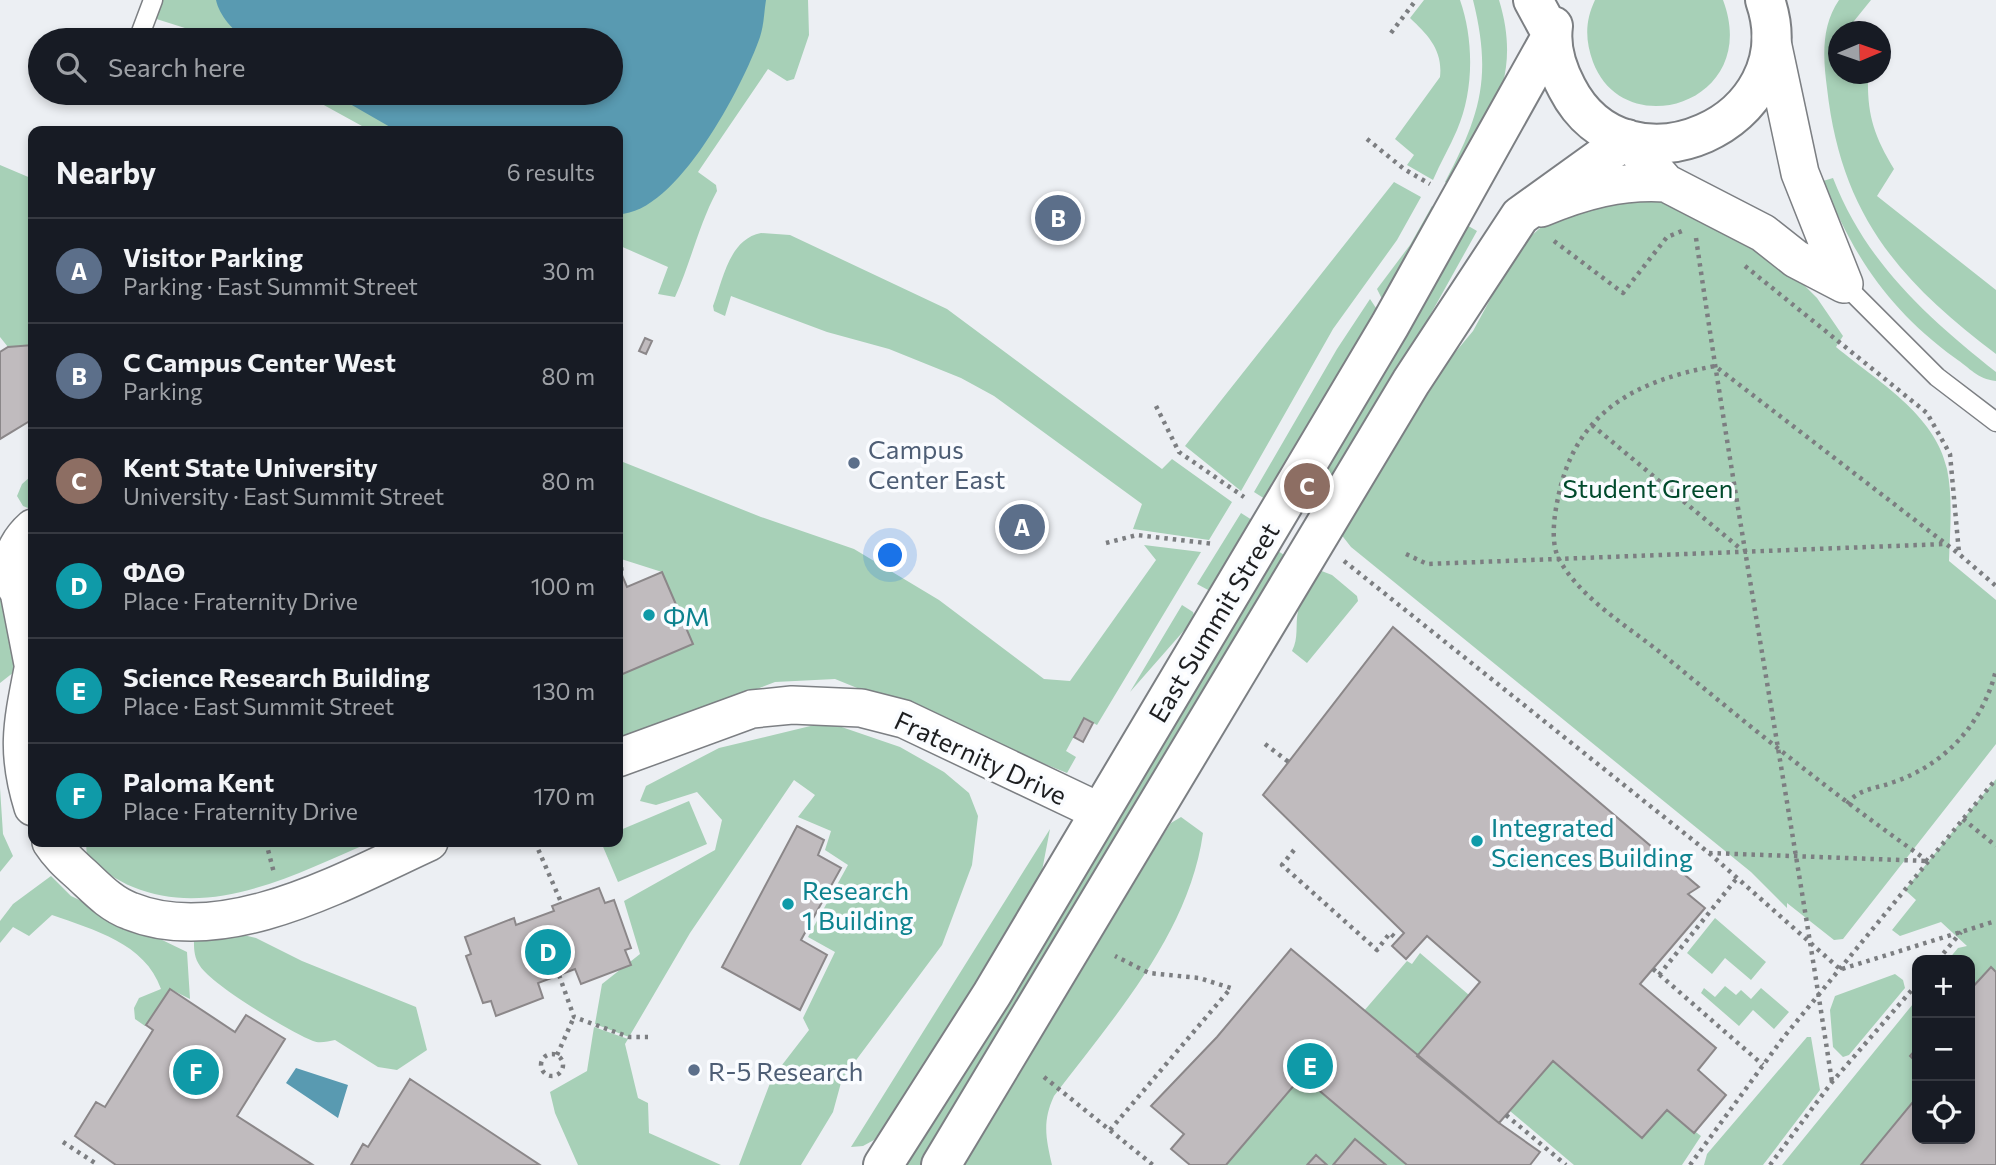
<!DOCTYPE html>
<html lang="en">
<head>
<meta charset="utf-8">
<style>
  :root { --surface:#171b24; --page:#20242c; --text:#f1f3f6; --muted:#9ea1a6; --line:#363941; --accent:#db2777 }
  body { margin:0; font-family:Commissioner,sans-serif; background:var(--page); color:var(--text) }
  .controls { position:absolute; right:21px; bottom:21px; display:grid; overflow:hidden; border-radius:14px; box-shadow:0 4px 10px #0003 }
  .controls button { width:63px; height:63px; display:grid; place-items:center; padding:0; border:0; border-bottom:2px solid var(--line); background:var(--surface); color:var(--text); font:35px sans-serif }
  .compass { position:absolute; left:1828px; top:21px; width:63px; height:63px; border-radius:50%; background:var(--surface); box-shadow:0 4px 10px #0003; rotate:88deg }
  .you { position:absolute; left:891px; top:556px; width:24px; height:24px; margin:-18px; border:5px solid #fff; border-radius:50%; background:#1a73e8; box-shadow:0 0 0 10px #1a73e833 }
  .badge { display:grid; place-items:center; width:46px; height:46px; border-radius:50%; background:var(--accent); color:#fff; font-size:23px; font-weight:700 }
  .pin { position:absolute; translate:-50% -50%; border:4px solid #fff; box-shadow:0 2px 7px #0006 }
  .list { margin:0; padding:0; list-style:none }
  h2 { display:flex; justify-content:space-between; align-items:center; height:91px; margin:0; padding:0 28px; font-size:30px }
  h2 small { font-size:23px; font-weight:400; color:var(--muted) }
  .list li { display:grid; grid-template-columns:46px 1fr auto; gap:21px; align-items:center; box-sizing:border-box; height:105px; padding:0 28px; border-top:2px solid var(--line) }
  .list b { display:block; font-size:26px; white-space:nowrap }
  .list p { margin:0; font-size:23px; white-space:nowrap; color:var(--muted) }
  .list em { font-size:23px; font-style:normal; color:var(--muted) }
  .icon { flex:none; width:38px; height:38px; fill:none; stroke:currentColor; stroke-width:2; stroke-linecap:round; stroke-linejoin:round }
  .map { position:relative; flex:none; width:1996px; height:1165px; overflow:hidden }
  .search { position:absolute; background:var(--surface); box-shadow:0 4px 10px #0003; left:28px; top:28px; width:595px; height:77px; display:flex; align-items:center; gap:18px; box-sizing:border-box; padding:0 24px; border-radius:38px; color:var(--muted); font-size:26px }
  .panel { position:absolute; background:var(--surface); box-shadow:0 4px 10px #0003; left:28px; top:126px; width:595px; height:721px; border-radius:14px }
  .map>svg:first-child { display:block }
</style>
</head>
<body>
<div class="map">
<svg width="1996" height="1165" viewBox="0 0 1996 1165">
  <rect width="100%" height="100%" fill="#eceff3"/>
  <path fill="#a7d0b7" d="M153,0H808L809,35L794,79L787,81L768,69L698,172L716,185L717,191C699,224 691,262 675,297L658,294L668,267L618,245V131H371L302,93H611V40H207L188,29L147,16Z
    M1424,0H1460C1474,40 1474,91 1457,130C1450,147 1440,163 1433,180L1407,165L1414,155L1395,139L1440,77C1443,50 1428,35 1410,18Z
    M1473,0H1499C1523,78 1489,119 1456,187L1445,182C1481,114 1492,76 1473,0Z
    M1595,0H1723C1762,103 1624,145 1593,62C1585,40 1585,21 1595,0Z
    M1839,0H1871L1850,26L1856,31L1839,32V74H1868C1867,114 1873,134 1894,169L1877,196L1996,290V354C1898,280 1841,214 1827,88C1823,58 1821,26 1839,0Z
    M0,165L33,179V345L8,347L0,337Z
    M1833,178C1866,263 1927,317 1996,372V381C1977,379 1970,368 1955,358C1889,310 1853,256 1823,181Z
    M1394,182L1421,197L1397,240L1333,329L1241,491L1185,446Z
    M1618,191L1690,205L1798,279L1817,298L1843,336L1836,347C1877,381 1935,414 1947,469C1953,498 1950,531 1949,561L1996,600V744L1843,939L1834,940L1787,903V908L1751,872L1351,547L1340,533L1428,385L1473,331L1504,274L1530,237L1549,220Z
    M1432,206L1436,208L1383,301L1377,289L1410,245Z
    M1465,224L1477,231L1394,380L1315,513L1299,506Z
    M761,233L790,235L947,309L1162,469L1172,459L1232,502L1209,540L1133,529L1142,504L994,396L961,378L889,349L827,332L731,296L725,316L714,311L713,306C723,280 729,239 761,233Z
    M1370,299L1378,311L1265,499L1254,492L1337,349Z
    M618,460L761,517L854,549L939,600L1044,679L1070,681L1156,560L1144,545L1201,552L1097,725L1084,718L1066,751L1076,757L1067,773L835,679L775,682L618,743V676L692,644L662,572L618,558Z
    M30,477H33V510L23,506L17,496L22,484Z
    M1241,513L1252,520L1210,591L1197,584Z
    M1273,548L1289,558L923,1165H900Z
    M1319,570L1332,575L1357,596L1358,601L1307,663L1292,651C1299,638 1295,625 1298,611C1301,596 1310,583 1319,570Z
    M0,579L16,652L14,672L0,683Z
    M1182,605L1193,612L1195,618L1130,692Z
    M827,722L900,747L944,772L969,793L978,816L972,865L942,945L842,1079L833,1112L801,1165H739L772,1078L809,1030L803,1018L835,952L808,937L848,865L825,850L831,831L798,817L815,795L794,780L690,933L629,1037L595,1024L602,984L640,954L624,901L715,850L722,820L697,792L656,805L640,801L646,786L719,748Z
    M1996,779V972L1990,967L1970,990V960H1948L1958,948L1967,946L1941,922L1900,936L1892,930L1916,900L1905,890Z
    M0,788L3,834L13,856L0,872Z
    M689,801L707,844L618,882L601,842H618V831Z
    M1181,817L1203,833C1189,934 1113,1018 1054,1096C1042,1122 1046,1138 1052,1165H961C1033,1052 1098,935 1171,823Z
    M1050,829L1041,876L902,1102L874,1140L863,1146L851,1147Z
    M86,842H371C298,873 212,920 133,887C117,881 101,868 87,859Z
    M51,876L71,896L187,952L190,999L170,989L145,1026L135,1019L134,1008L139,998L161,989C145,943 94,930 52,915L29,936L13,927L0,943V921L13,904Z
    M1715,918L1766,962L1751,980L1725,958L1712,974L1687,953Z
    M218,929L256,938L302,961L416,1007L427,1050L397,1070L378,1067L335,1040C328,1041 320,1044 313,1041C290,1032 212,985 200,966C193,956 194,946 194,934Z
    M1420,953L1469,995L1417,1056L1363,1012L1407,961L1412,964Z
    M1895,974L1903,980L1905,988L1849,1055L1843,1057L1833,1047L1830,1010L1835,996Z
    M1725,986L1736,995L1741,990L1751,999L1761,988L1789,1012L1774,1029L1753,1010L1739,1026L1701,993L1704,988L1715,997Z
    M1917,999V1048L1910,1056L1917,1063V1097L1861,1165H1782Z
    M594,1027L628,1039L625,1044L638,1098L648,1103L649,1133L721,1165H578L555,1113L550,1092L587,1071Z
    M1807,1037H1811L1820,1090L1763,1165H1704L1707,1154Z
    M1553,1061L1642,1138L1667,1110L1701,1136L1682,1165H1574L1510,1111Z
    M1302,1076L1407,1165H1327L1316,1155L1307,1165H1226Z"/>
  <path fill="#599ab1" d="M216,0H766C764,12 764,25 760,37C743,86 676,215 618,214V131H397L331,93H611V40H247C234,32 219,15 216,0Z
    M296,1068L348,1085L338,1118L286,1083Z"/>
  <path fill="#c0bbbe" stroke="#8b8789" stroke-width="2" d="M645,338L652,341L646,354L639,351Z
    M33,345V419L0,439V352L8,347Z
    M662,572L693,644L618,676V577L622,575L627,587Z
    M1393,627L1699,887L1688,894L1705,908L1640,984L1716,1048L1698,1070L1726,1095L1694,1133L1667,1110L1642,1138L1553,1061L1499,1123L1417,1056L1480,982L1427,936L1406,959L1392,946L1404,933L1263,795Z
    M1084,718L1093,723L1083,742L1074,737Z
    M797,826L824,840L818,855L841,868L801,940L827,955L800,1010L722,967Z
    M599,888L605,903L614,900L631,948L625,950L631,965L581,984L575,969L538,983L543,998L496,1016L491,1001L483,1003L466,956L471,954L465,937L514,918L516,925L554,911L552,906Z
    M1291,949L1499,1123L1540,1152L1530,1165H1407L1302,1076L1226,1165H1190L1171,1149L1184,1134L1151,1106L1217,1037Z
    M1991,967L1996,972V1165H1861L1917,1097V1139H1970V990Z
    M170,989L235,1032L246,1015L285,1039L237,1116L313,1165H116L75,1136L96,1102L105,1107L153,1030L146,1025Z
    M1917,1048V1063L1910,1056Z
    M410,1079L540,1165H351L363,1144L368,1147Z
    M1355,1139L1386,1165H1333Z
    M1316,1155L1327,1165H1307Z"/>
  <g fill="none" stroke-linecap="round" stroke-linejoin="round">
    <g stroke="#7c7f83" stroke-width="21">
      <path id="lane" d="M138,40L153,0
        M1844,284L1937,377L1996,422"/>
    </g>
    <g stroke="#7c7f83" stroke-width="40">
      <path id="street" d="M1771,37L1800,173L1844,284
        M1627,139L1666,183L1763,233L1796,259L1844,284
        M1541,208C1582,191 1621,180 1666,183
        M33,528C8,550 2,585 33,606
        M19,592L33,664
        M33,669C22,725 16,752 33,807
        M618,758L752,709L792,705L861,708L904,719L1100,812
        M51,842C60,856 71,865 83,876C98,890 111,904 130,911C224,949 344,881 429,842"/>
    </g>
    <g stroke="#7c7f83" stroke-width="42">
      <path id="secondary" d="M1553,26C1550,48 1557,69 1567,88C1626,203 1808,123 1765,0
        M883,1165L992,994L1390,325L1552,35L1533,0
        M941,1165L1411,382L1520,216L1627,139"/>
    </g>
    <path stroke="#7c7e81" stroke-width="4.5" stroke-dasharray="3.5 5" stroke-linecap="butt" d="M1391,33L1416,0
      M1367,139L1404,169L1430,184
      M1696,238C1737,520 1789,800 1832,1082
      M1554,241L1623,293L1667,237L1682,231
      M1745,266L1927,413L1950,454L1959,553
      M618,406L619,401
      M1156,406L1179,452L1244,497
      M1592,425L1742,550
      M618,542L622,575
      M1106,543L1137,535L1214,544
      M1406,554L1427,564L1945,544
      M1344,561L1709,853L1841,970
      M1265,744L1290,763
      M1847,804C1859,788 1876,789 1894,782C1946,764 1983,723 1996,670
      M1963,819L1996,846
      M266,842L274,873
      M535,842L561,902
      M1294,850L1282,865L1377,950L1390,933L1398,940
      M1709,853L1927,861
      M1928,861C1835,796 1748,725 1661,653C1627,626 1582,599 1560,561C1550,545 1554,516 1558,498C1575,412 1635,381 1715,366L1959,554L1996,586
      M1938,960L1961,932
      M1653,969L1763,1065
      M1842,969L1996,921
      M559,975L574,1017L629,1037H648
      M1659,975L1737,878
      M541 1065a11 11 0 1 1 22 0a11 11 0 1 1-22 0Z
      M557,1055L574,1017
      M1044,1077L1153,1165
      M1506,1115L1566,1165
      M1110,1130L1231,988L1199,978L1149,973L1115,956
      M63,1142L98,1165
      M1690,1165L1783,1038L1996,779
      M1770,1165L1832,1082L1917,984"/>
    <use href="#lane" stroke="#fff" stroke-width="18"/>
    <use href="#street" stroke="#fff" stroke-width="37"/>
    <use href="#secondary" stroke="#fff" stroke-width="38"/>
  </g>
  <g fill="#5c6f8a" stroke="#fafcff" stroke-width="2.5">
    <circle cx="854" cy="463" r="7"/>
    <circle cx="694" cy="1070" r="7"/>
  </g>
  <g fill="#0f9aa8" stroke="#fafcff" stroke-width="2.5">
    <circle cx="649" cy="615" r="7"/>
    <circle cx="1477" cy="841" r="7"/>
    <circle cx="788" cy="904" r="7"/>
  </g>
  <g text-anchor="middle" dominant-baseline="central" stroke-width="7" stroke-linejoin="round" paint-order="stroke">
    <g font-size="26" fill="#4e5e75" stroke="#fafcff" text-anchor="start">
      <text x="868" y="448">Campus<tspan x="868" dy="30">Center East</tspan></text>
      <text x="708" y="1070">R-5 Research</text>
    </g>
    <g font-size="26" fill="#014a2c" stroke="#fafcff">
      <text x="1648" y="487">Student Green</text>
    </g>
    <g font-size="26" fill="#0d838f" stroke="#fafcff" text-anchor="start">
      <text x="663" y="615">ΦΜ</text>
      <text x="1491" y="826">Integrated<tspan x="1491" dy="30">Sciences Building</tspan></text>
      <text x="802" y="889">Research<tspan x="802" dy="30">1 Building</tspan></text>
    </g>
    <g font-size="26" fill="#1d1e20" stroke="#fafcff">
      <text transform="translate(1213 622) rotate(-59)">East Summit Street</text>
      <text transform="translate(981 757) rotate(25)">Fraternity Drive</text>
    </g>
  </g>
</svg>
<div class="controls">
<button>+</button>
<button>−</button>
<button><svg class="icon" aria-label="locate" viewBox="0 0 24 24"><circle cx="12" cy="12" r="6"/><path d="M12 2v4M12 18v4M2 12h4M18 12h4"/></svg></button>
</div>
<svg class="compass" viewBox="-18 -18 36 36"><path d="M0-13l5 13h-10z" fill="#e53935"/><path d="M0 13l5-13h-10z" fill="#9ea1a6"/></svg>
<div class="you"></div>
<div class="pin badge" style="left:1022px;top:527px;background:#5c6f8a">A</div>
<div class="pin badge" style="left:1058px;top:218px;background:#5c6f8a">B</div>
<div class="pin badge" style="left:1307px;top:486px;background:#8d6e63">C</div>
<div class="pin badge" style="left:548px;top:952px;background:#0f9aa8">D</div>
<div class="pin badge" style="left:1310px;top:1066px;background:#0f9aa8">E</div>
<div class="pin badge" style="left:196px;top:1072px;background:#0f9aa8">F</div>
<div class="search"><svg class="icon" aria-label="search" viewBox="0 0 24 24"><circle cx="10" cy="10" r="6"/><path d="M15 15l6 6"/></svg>Search here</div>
<section class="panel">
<h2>Nearby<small>6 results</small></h2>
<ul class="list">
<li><span class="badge" style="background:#5c6f8a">A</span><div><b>Visitor Parking</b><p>Parking · East Summit Street</p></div><em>30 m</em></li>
<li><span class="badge" style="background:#5c6f8a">B</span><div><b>C Campus Center West</b><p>Parking</p></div><em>80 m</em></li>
<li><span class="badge" style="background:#8d6e63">C</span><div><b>Kent State University</b><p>University · East Summit Street</p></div><em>80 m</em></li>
<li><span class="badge" style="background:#0f9aa8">D</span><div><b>ΦΔΘ</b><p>Place · Fraternity Drive</p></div><em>100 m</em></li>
<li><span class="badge" style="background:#0f9aa8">E</span><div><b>Science Research Building</b><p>Place · East Summit Street</p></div><em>130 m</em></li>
<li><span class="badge" style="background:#0f9aa8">F</span><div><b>Paloma Kent</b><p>Place · Fraternity Drive</p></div><em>170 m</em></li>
</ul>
</section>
</div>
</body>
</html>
